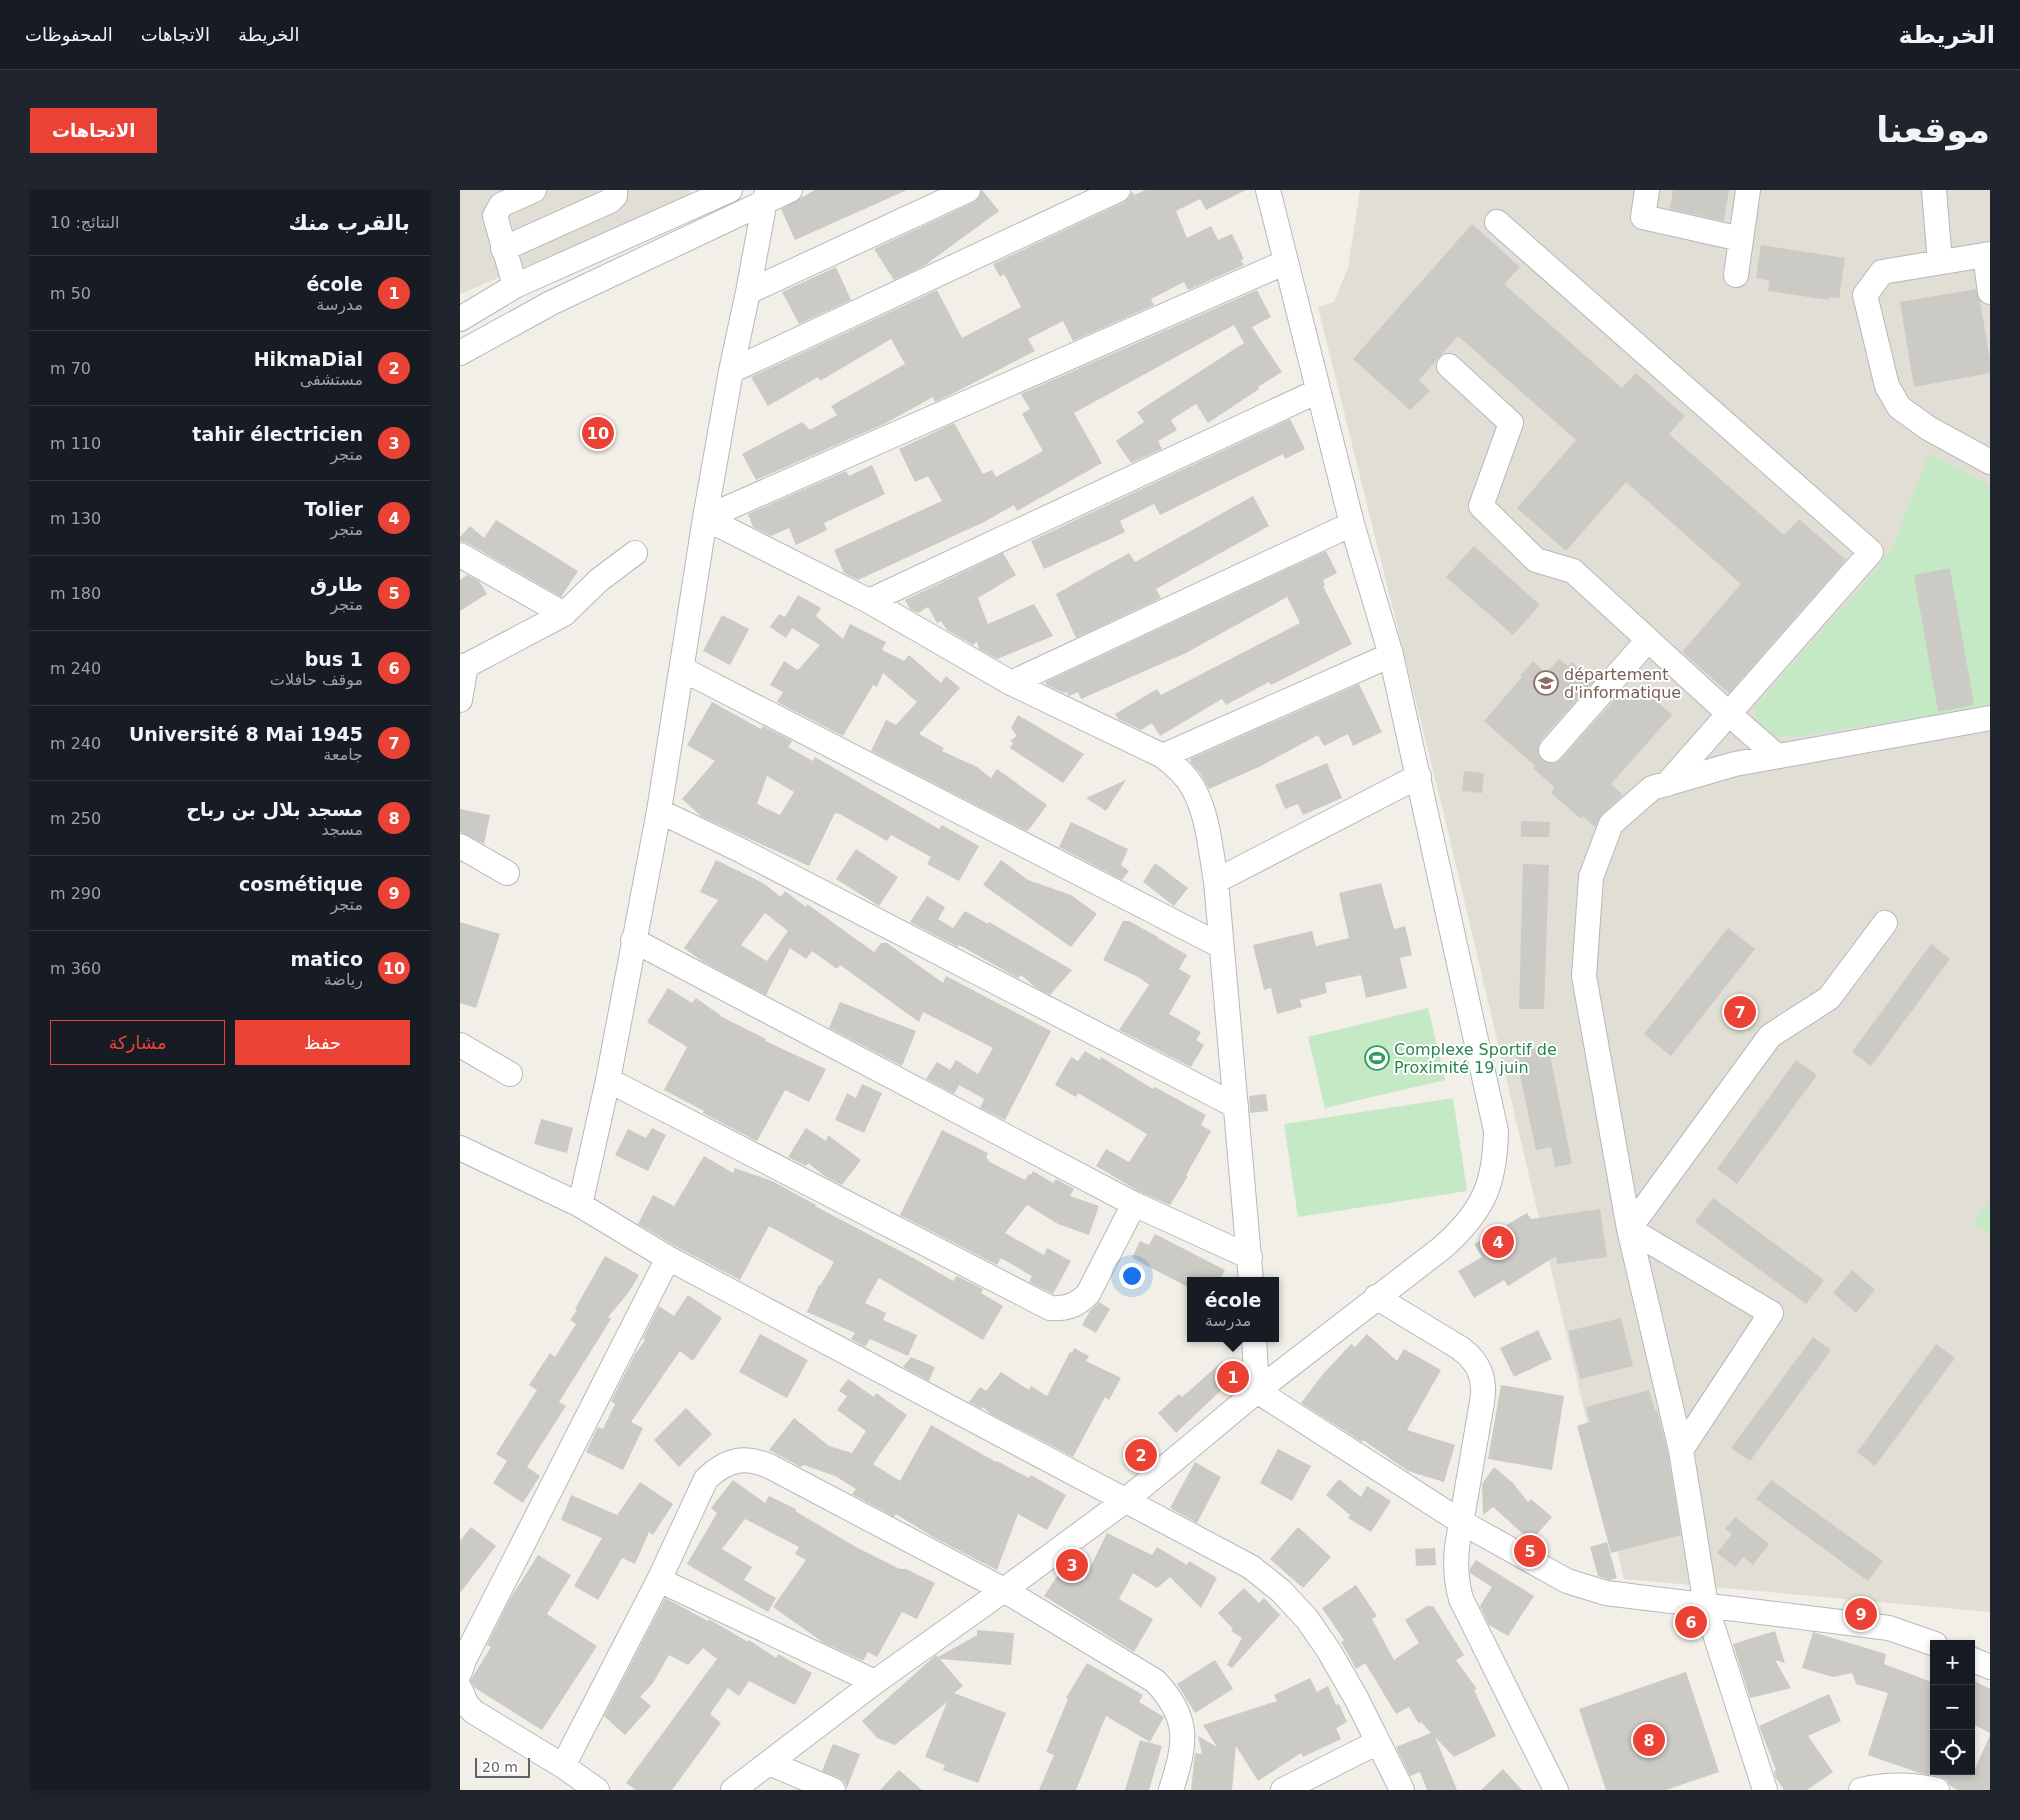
<!DOCTYPE html>
<html lang="ar">
<head>
<meta charset="utf-8">
<style>
  :root { --surface:#171b24; --page:#20242c; --text:#f1f3f6; --muted:#9ea1a6; --line:#363941; --accent:#ea4335 }
  body { margin:0; font-family:"DejaVu Sans",Cairo,sans-serif; background:var(--page); color:var(--text); direction:rtl }
  .controls { position:absolute; right:15px; bottom:15px; display:grid; overflow:hidden; border-radius:0px; box-shadow:0 2px 8px #0003 }
  .controls button { width:45px; height:45px; display:grid; place-items:center; padding:0; border:0; border-bottom:1px solid var(--line); background:var(--surface); color:var(--text); font:25px sans-serif }
  .scale { position:absolute; left:15px; bottom:12px; width:55px; box-sizing:border-box; padding-left:5px; border:2px solid #5f6368; border-top:0; font-size:14px; line-height:18px; white-space:nowrap; color:#5f6368; -webkit-text-stroke:4px #fff; paint-order:stroke }
  .you { position:absolute; left:671px; top:1085px; width:18px; height:18px; margin:-12px; border:4px solid #fff; border-radius:50%; background:#1a73e8; box-shadow:0 0 0 8px #1a73e833 }
  .badge { display:grid; place-items:center; width:32px; height:32px; border-radius:50%; background:var(--accent); color:#fff; font-size:16px; font-weight:700 }
  .pin { position:absolute; translate:-50% -50%; border:2px solid #fff; box-shadow:0 1px 5px #0006 }
  .popup { position:absolute; left:727px; top:1087px; width:92px; height:65px; box-sizing:border-box; display:grid; place-content:center; border-radius:0px; background:var(--surface); filter:drop-shadow(0 1px 4px #0005); font-size:16px; white-space:nowrap; color:var(--muted) }
  .popup b { font-size:19px; color:var(--text) }
  .popup::after { content:''; position:absolute; left:50%; top:100%; margin-left:-10px; border:10px solid transparent; border-top-color:var(--surface) }
  .list { margin:0; padding:0; list-style:none }
  h2 { display:flex; justify-content:space-between; align-items:center; height:65px; margin:0; padding:0 20px; font-size:21px }
  h2 small { font-size:16px; font-weight:400; color:var(--muted) }
  .list li { display:grid; grid-template-columns:32px 1fr auto; gap:15px; align-items:center; box-sizing:border-box; height:75px; padding:0 20px; border-top:1px solid var(--line) }
  .list b { display:block; font-size:19px; white-space:nowrap }
  .list p { margin:0; font-size:16px; white-space:nowrap; color:var(--muted) }
  .list em { font-size:16px; font-style:normal; color:var(--muted) }
  .actions { display:flex; gap:10px; padding:15px 20px }
  .actions a { flex:1; padding:11px 0; border:1px solid var(--accent); border-radius:0px; text-align:center; font-size:18px; color:var(--accent) }
  .actions .main { background:var(--accent); color:#fff }
  .icon { flex:none; width:28px; height:28px; fill:none; stroke:currentColor; stroke-width:2; stroke-linecap:round; stroke-linejoin:round }
  .map { position:relative; flex:none; width:1530px; height:1600px; overflow:hidden; direction:ltr; border-radius:0px }
  header { display:flex; align-items:center; gap:30px; box-sizing:border-box; height:70px; padding:0 25px; background:var(--surface); border-bottom:1px solid var(--line) }
  header strong { font-size:24px }
  nav { display:flex; gap:28px; margin-inline-start:auto; font-size:18px }
  .intro { display:flex; align-items:center; justify-content:space-between; box-sizing:border-box; height:120px; padding:0 30px }
  h1 { margin:0; font-size:35px }
  .button { padding:12px 22px; border-radius:0px; background:var(--accent); color:#fff; font-size:18px; font-weight:700 }
  main { display:flex; gap:30px; padding:0 30px }
  aside { flex:1; background:var(--surface); border-radius:0px; box-shadow:0 2px 8px #0003 }
  .map>svg:first-child { display:block }
</style>
</head>
<body>
<header>
<strong>الخريطة</strong>
<nav><a>الخريطة</a><a>الاتجاهات</a><a>المحفوظات</a></nav>
</header>
<div class="intro"><h1>موقعنا</h1><a class="button">الاتجاهات</a></div>
<main>
<div class="map">
<svg width="1530" height="1600" viewBox="0 0 1530 1600">
  <rect width="100%" height="100%" fill="#f1efe8"/>
  <path fill="#e1ded6" d="M0,0H229L233,6L0,104Z
    M900,0H1530V1422L1164,1389L987,637L858,117L874,112L888,78Z"/>
  <path fill="#c5e8c5" d="M1469,263L1530,296V517L1331,547H1316L1296,529L1295,516L1418,378L1436,350Z
    M968,818L985,890L865,918L848,847Z
    M993,908L1007,1001L838,1027L824,934Z
    M1530,1010V1044L1514,1033Z"/>
  <path fill="#cccac5" fill-rule="evenodd" d="M355,0H447L335,50L321,19Z
    M522,0L539,21L464,76L434,90L414,59L514,12L519,7Z
    M686,0H786L746,20L740,9L716,21L727,48L751,36L758,50L772,44L784,69L781,70L784,75L728,100L724,92L691,109L694,115L613,151L603,131L568,149L575,161L496,202L475,212L473,207L424,234L296,290L282,264L342,232L350,240L377,225L371,216L445,174L431,149L360,191L358,187L308,216L291,187L477,100L502,148L561,117L544,84L540,87L533,74L664,12L669,8L671,3L673,2L674,5Z
    M1213,0H1269L1264,31L1210,19Z
    M1012,34L1060,77L1044,94L1162,198L1176,183L1225,226L1209,244L1324,345L1339,329L1386,370L1269,503L1222,462L1281,394L1166,292L1106,361L1057,318L1116,250L998,146L959,190L970,201L950,220L893,169Z
    M1301,55L1385,68L1379,108L1369,107V110L1308,101L1310,91L1296,88Z
    M376,77L391,110L339,134L322,102Z
    M1516,99L1520,111L1530,170V183L1454,197L1440,112Z
    M797,100L811,127L792,137L822,182L798,197L799,199L748,233L736,214L711,230L717,240L698,251L702,259L671,273L656,251L684,232L677,222L784,153L774,135L614,223L642,273L557,321L554,315L524,332L398,390L384,383L374,360L482,311L468,286L455,292L439,259L494,233L523,284L532,280L536,287L583,261L562,224L570,219L561,204Z
    M830,229L845,259L825,269L823,264L700,325L694,314L660,331L665,342L584,379L571,351Z
    M412,275L425,304L364,333L367,340L336,355L329,338L311,346L293,337L288,324L386,281L389,286Z
    M793,306L809,336L696,399L701,408L616,448L596,404L669,363L675,372Z
    M36,330L118,381L101,407L7,353L0,351V347L10,336L24,348Z
    M1014,356L1080,415L1053,445L986,387Z
    M866,361L877,383L863,390L865,395L863,396L892,454L811,495L809,492L766,515L762,509L700,546L692,533L681,540L658,529L655,524L697,499L701,505L840,433L827,407L726,463L621,509L618,502L609,506L606,502L604,503L587,495L585,492Z
    M543,363L556,385L518,408L528,434L574,414L593,446L537,469L519,459L517,452L513,455L487,440L481,431L477,433L468,417L458,423L450,419L445,410Z
    M1490,378L1514,515L1478,522L1454,385Z
    M7,385L19,391L27,404L0,421V390Z
    M338,405L361,418L356,426L383,449L390,434L426,452L422,460L444,471L449,465L481,493L486,486L500,498L459,544L484,558L482,561L517,577L531,588L537,579L587,615L571,637L567,641L411,561L426,530L436,535L457,512L423,483L417,497L413,495L383,546L317,512L323,502L310,495L324,471L338,480L360,455L332,438L326,448L310,437L319,424L325,427Z
    M262,425L289,439L270,475L243,461Z
    M1099,469L1108,476L1112,472L1134,491L1080,551L1078,557V564L1082,570L1088,573H1095L1101,569L1163,500L1173,510L1183,499L1212,525L1151,594L1163,605L1142,624L1135,637L1123,626L1121,629L1091,603L1095,598L1073,578L1075,576L1024,531L1062,487L1060,486L1073,471L1086,483Z
    M899,494L922,542L893,556L888,544L864,556L858,545L801,576L749,599L740,583L731,573L730,569Z
    M252,512L301,539L303,536L332,551L328,557L353,571L355,567L479,639L482,635L519,656L499,691L467,674L471,667L431,645L427,651L380,624L375,623L349,676L242,627L222,609L255,571L227,555ZM307,586L334,602L320,625L297,614Z
    M558,525L624,564L603,593L550,558L553,553L550,551L557,546L551,538Z
    M867,573L882,608L843,625L838,614L825,619L815,595Z
    M1004,581L1024,583L1022,603L1002,601Z
    M666,590L646,621L626,608Z
    M0,619L30,625L24,654L0,642Z
    M1061,631L1090,632L1089,647H1061Z
    M611,632L668,659L661,675L669,681L662,690L599,657Z
    M396,659L438,687L419,716L376,689Z
    M256,670L303,693L321,707L325,701L346,717L347,714L414,762L421,753H427L483,793L486,786L591,841L545,930L520,918L524,909L499,895L494,904L466,889L477,872L490,880L496,870L518,884L533,858L463,822L459,832L380,775L377,779L352,761L346,769L330,758L306,805L242,771L224,758L258,710L240,702ZM305,723L328,741L307,771L281,755Z
    M541,670L568,690L611,705L637,724L611,757L523,695Z
    M695,673L728,698L714,716L683,692Z
    M1063,674L1089,675L1084,819H1059Z
    M921,693L934,739L945,736L952,765L940,768L947,798L906,808L901,785L865,793L867,803L840,810L842,817L817,824L811,798L804,800L793,755L852,741L856,756L889,748L879,703Z
    M467,706L485,717L478,729L493,738L505,721L528,734L529,732L612,780L590,805L575,797L561,785L558,788L499,755L498,757L450,732Z
    M663,731H669L698,747V748L727,765L719,779L731,786L709,824L741,842L736,850L744,855L731,877L659,840L689,795L680,788L643,770Z
    M0,732L40,744L16,818L0,813Z
    M1268,738L1295,759L1211,866L1184,844Z
    M1471,754L1490,769L1411,876L1392,862Z
    M208,798L232,813L236,808L260,825V826L306,849L305,851L366,879L349,912L325,900L297,951L243,923L244,921L204,900L227,857L187,832Z
    M380,812L456,841L442,876L369,838Z
    M1088,855L1112,974L1095,977L1091,957L1076,960L1055,862Z
    M625,861L640,870L641,867L693,899L695,897L746,925L741,935L751,941L726,985L728,986L710,1015L680,1002L636,976L646,959L669,972L687,944L618,903L616,907L595,895L611,867L618,871Z
    M1336,870L1357,885L1277,994L1257,979Z
    M402,894L422,903L404,943L375,930L387,903L396,908Z
    M806,904L808,921L790,923L789,906Z
    M81,929L113,938L107,963L74,954Z
    M192,938L206,945L188,981L155,965L168,939L186,948Z
    M346,938L366,951L368,945L401,970L382,995L366,987L348,973L346,976L328,967Z
    M482,940L528,963L526,968L529,970L528,971L565,990L569,984L571,985L573,981L593,993L596,989L614,999L610,1006L639,1016L629,1045L598,1034L567,1015L545,1043L584,1065L587,1058L611,1071L593,1104L569,1092L572,1086L541,1068L537,1075L440,1025Z
    M244,966L273,983L275,978L312,991L356,1015L355,1016L455,1069L493,1091L497,1086L523,1099L521,1103L543,1116L523,1150L419,1088L405,1113L426,1123L423,1130L457,1145L448,1166L410,1149L405,1157L391,1149L395,1143L347,1122L359,1095L360,1096L374,1072L309,1036L280,1090L215,1056L178,1034L193,1005L214,1016Z
    M1253,1008L1364,1090L1346,1114L1235,1032Z
    M1140,1019L1147,1067L1097,1074L1096,1066L1048,1096L1044,1090L1014,1108L998,1081L1022,1067L1014,1054L1067,1023L1071,1029Z
    M695,1044L765,1080L759,1091H730V1098L672,1068L680,1051L689,1055Z
    M145,1066L179,1085L169,1102L148,1127L151,1129L99,1212L106,1216L67,1277L80,1286L63,1313L33,1293L47,1271L36,1264L77,1200L69,1195L90,1163L95,1167L116,1134L110,1130L117,1120L115,1119Z
    M1392,1080L1415,1100L1396,1123L1373,1103Z
    M228,1105L262,1128L233,1171L220,1161L171,1232L183,1238L163,1280L126,1262L138,1237L143,1239L155,1214L151,1211L175,1164L185,1150L183,1148L199,1116L214,1126Z
    M639,1112L650,1119L636,1143L622,1135L630,1121Z
    M1161,1128L1173,1176L1120,1189L1108,1141Z
    M1078,1140L1092,1169L1054,1187L1040,1158Z
    M300,1144L348,1170L327,1208L279,1182Z
    M907,1144L937,1171L944,1159L981,1180L947,1240L995,1255L984,1292L948,1281L903,1250L902,1252L841,1213L863,1184L891,1154L895,1157Z
    M1353,1147L1371,1160L1290,1271L1271,1258Z
    M1476,1154L1495,1168L1415,1276L1397,1262Z
    M614,1158L629,1166L626,1171L661,1188L649,1210L645,1207L613,1267L531,1224L523,1217L522,1219L509,1212L520,1197L526,1201L541,1182L569,1200L571,1196L587,1206L610,1162L612,1163Z
    M451,1167L475,1177L469,1191L443,1177Z
    M763,1171L776,1186L716,1243L698,1223L719,1204L722,1207Z
    M388,1189L414,1207L416,1203L447,1225L413,1274L440,1291L471,1235L536,1272L537,1271L569,1288L571,1285L606,1305L587,1340L558,1324L537,1380L475,1348L436,1324L434,1327L392,1304L396,1299L375,1286L344,1275L341,1277L309,1260L334,1228L369,1256L392,1263L406,1241L377,1220L387,1206L379,1201Z
    M1041,1195L1104,1206L1092,1280L1028,1269Z
    M1189,1200L1195,1221L1197,1220L1208,1263L1221,1345L1151,1363L1117,1236L1130,1232L1126,1217Z
    M226,1218L252,1244L219,1277L194,1250Z
    M818,1259L851,1276L832,1311L800,1293Z
    M735,1272L761,1287L737,1333L710,1318Z
    M1034,1277L1053,1293L1068,1312L1071,1309L1092,1327L1071,1351L1033,1317L1023,1325L1022,1294Z
    M879,1289L901,1307L907,1296L931,1311L911,1342L888,1328L890,1325L866,1305Z
    M273,1290L305,1313L309,1306L336,1319L335,1321L396,1357L440,1379H446L475,1393L457,1429L442,1422L417,1467L408,1462L403,1471L364,1453L313,1417L346,1370L335,1364L339,1357L285,1329L262,1359L292,1377L284,1390L316,1408L308,1422L227,1374L257,1323L251,1318Z
    M1311,1290L1423,1371L1408,1391L1296,1309Z
    M180,1292L213,1314L193,1345L189,1342L175,1374L162,1368L138,1410L114,1396L142,1348L101,1330L111,1305L157,1325Z
    M1275,1327L1309,1354L1293,1375L1283,1367L1275,1377L1257,1363L1272,1344L1265,1339Z
    M11,1337L36,1356L0,1403V1351Z
    M838,1337L871,1367L843,1398L810,1369Z
    M647,1343L692,1365L697,1357L727,1375L729,1371L757,1388L741,1418L710,1387L697,1398L673,1383L659,1409L693,1429L674,1462L584,1406L604,1376L624,1390Z
    M1147,1352L1157,1388L1150,1390L1138,1386L1130,1357Z
    M975,1358L976,1375L956,1376L955,1359Z
    M78,1365L111,1385L87,1424L137,1456L82,1540L15,1498L10,1491L31,1457L27,1455L50,1409Z
    M1016,1370L1074,1406L1048,1446L1029,1435L1020,1416L1032,1397L1010,1383V1379Z
    M896,1395L917,1426L912,1429L934,1470L959,1453L945,1430L967,1416H973L1004,1465L996,1470L1017,1499L1014,1500L1036,1546L994,1567L975,1547L997,1600H967L960,1582L950,1586L936,1557L971,1543L961,1532L959,1534L949,1517L936,1524L905,1473L896,1479L881,1452L884,1450L862,1418Z
    M784,1398L799,1413L804,1408L820,1425L772,1478L767,1475L782,1448L771,1441L773,1439L758,1423Z
    M205,1408L248,1431L249,1429L288,1452L289,1450L316,1468L318,1464L352,1483L335,1515L289,1491L279,1506L268,1498L250,1524L261,1533L212,1600H176L166,1593L257,1469L243,1458L228,1475L209,1465L193,1493L180,1507L191,1516L165,1545L144,1526Z
    M517,1440L554,1443L551,1475L480,1469L503,1496L494,1503L546,1523L518,1593L483,1580L485,1575L465,1567L487,1512L435,1555L417,1548L402,1531L476,1465L478,1467L517,1445Z
    M1315,1441L1325,1473L1315,1470L1331,1498L1290,1508L1273,1454Z
    M1353,1442L1426,1464L1424,1474L1474,1493V1581H1514L1530,1545V1600H1498L1490,1596L1487,1590L1480,1587L1459,1583L1408,1565L1428,1503L1396,1494L1392,1483L1373,1487L1342,1478Z
    M755,1470L773,1499L735,1523L717,1494Z
    M627,1473L683,1505L679,1512L704,1527L690,1552L646,1526L616,1600H579L594,1565L586,1562L608,1509L606,1508Z
    M1226,1482L1259,1582L1206,1600H1146L1119,1519Z
    M850,1488L857,1502L868,1496L876,1515L879,1514L887,1532L876,1538L881,1549L843,1567L841,1563L798,1591L776,1556L772,1600H731L735,1563L742,1564L738,1546L757,1557L743,1535L817,1511L814,1505Z
    M1511,1489L1530,1499V1543L1511,1533Z
    M1369,1504L1381,1531L1348,1546L1373,1582L1347,1600H1324L1315,1587L1314,1582L1316,1580L1299,1536Z
    M680,1550L702,1556L689,1600H665Z
    M373,1554L400,1564L387,1598L384,1591L379,1588L362,1581Z
    M1043,1579L1062,1600H1021Z
    M439,1580L462,1600H420Z"/>
  <g fill="none" stroke-linecap="round" stroke-linejoin="round">
    <g stroke="#b5b8bc" stroke-width="26">
      <path id="minor" d="M1187,0L1183,27L1281,49
        M1474,0L1480,72
        M1037,32L1411,362L1207,594
        M43,59L150,11L155,6V0
        M1530,64L1422,82L1405,105L1427,196L1439,217L1468,238L1530,272
        M1525,65L1530,102
        M1276,85L1288,0
        M55,96L35,26L41,15L74,0
        M288,102L508,0
        M0,129L55,96L270,0
        M0,163L91,113L330,0
        M989,176L1051,233L1021,316L1076,370L1113,381L1269,524L1317,566
        M271,181L658,0
        M245,328L409,411L551,493L703,566C712,573 721,581 728,590C748,618 750,658 756,691L791,1091
        M245,328L826,72
        M0,365L104,424L139,390L175,363
        M409,411L858,201
        M0,479L104,424
        M222,479L761,756
        M551,493L892,334
        M0,510L6,475
        M1091,560L1188,450
        M703,566L931,465
        M199,621L282,661L776,916
        M0,656L47,683
        M756,691L959,586
        M173,750L674,1014L790,1067
        M0,855L50,884
        M148,890L590,1118C606,1119 616,1116 628,1104L674,1014
        M0,958L120,1015L208,1068L791,1377L821,1401L847,1429L869,1461L896,1508L942,1600
        M120,1015L148,890L199,621L245,328L271,181L288,102L307,0
        M916,1107L1000,1158C1019,1172 1026,1188 1022,1212L997,1357C995,1376 996,1391 1001,1409L1096,1600
        M794,1148L797,1201L1003,1333L1107,1391L1146,1403L1429,1438L1475,1454
        M1221,1260L1311,1123L1169,1039L1310,846L1369,808L1425,733
        M199,1390L415,1492
        M1511,1469L1530,1477
        M0,1482L4,1470L208,1068
        M0,1499L7,1515L14,1522L103,1576L137,1600
        M309,1573L373,1600
        M103,1576L199,1390L246,1289C267,1269 285,1265 311,1277L544,1400L695,1491C731,1529 726,1553 711,1600
        M273,1600L415,1492L544,1400L666,1310L797,1201L983,1057C1023,1021 1035,995 1036,941L931,465L892,334L808,0
        M823,1600L918,1552
        M1305,1600L1246,1416L1221,1260L1169,1039L1124,786L1131,687L1151,634L1192,598L1275,574L1530,528
        M1401,1600C1425,1594 1453,1594 1477,1600"/>
    </g>
    <use href="#minor" stroke="#fff" stroke-width="24"/>
  </g>
  <defs>
    <g id="university-ring" transform="scale(1.25)"><circle r="9.5" fill="#fff" stroke="#8d6e63" stroke-width="1.5"/><path d="M0-5L7-2L0 1L-7-2ZM-4 1L0 2.5L4 1V4Q0 6-4 4Z" fill="#8d6e63"/></g>
    <g id="stadium-ring" transform="scale(1.25)"><circle r="9.5" fill="#fff" stroke="#2e9e5b" stroke-width="1.5"/><path d="M0-5a6.5 5 0 1 0 0 10a6.5 5 0 1 0 0-10ZM-3.5-1.8h7v3.6h-7Z" fill="#2e9e5b"/></g>
  </defs>
  <g fill-rule="evenodd">
    <use href="#university-ring" x="1086" y="493"/>
    <use href="#stadium-ring" x="917" y="868"/>
  </g>
  <g text-anchor="middle" dominant-baseline="central" stroke-width="4" stroke-linejoin="round" paint-order="stroke">
    <g font-size="16" fill="#785e54" stroke="#fff" text-anchor="start">
      <text x="1104" y="484">département<tspan x="1104" dy="18">d'informatique</tspan></text>
    </g>
    <g font-size="16" fill="#27864d" stroke="#fff" text-anchor="start">
      <text x="934" y="859">Complexe Sportif de<tspan x="934" dy="18">Proximité 19 juin</tspan></text>
    </g>
  </g>
</svg>
<div class="controls">
<button>+</button>
<button>−</button>
<button><svg class="icon" aria-label="locate" viewBox="0 0 24 24"><circle cx="12" cy="12" r="6"/><path d="M12 2v4M12 18v4M2 12h4M18 12h4"/></svg></button>
</div>
<div class="scale">20 m</div>
<div class="you"></div>
<div class="pin badge" style="left:773px;top:1187px">1</div>
<div class="popup"><b>école</b>مدرسة</div>
<div class="pin badge" style="left:681px;top:1265px">2</div>
<div class="pin badge" style="left:612px;top:1375px">3</div>
<div class="pin badge" style="left:1038px;top:1052px">4</div>
<div class="pin badge" style="left:1070px;top:1361px">5</div>
<div class="pin badge" style="left:1231px;top:1432px">6</div>
<div class="pin badge" style="left:1280px;top:822px">7</div>
<div class="pin badge" style="left:1189px;top:1550px">8</div>
<div class="pin badge" style="left:1401px;top:1424px">9</div>
<div class="pin badge" style="left:138px;top:243px">10</div>
</div>
<aside>
<h2>بالقرب منك<small>النتائج: 10</small></h2>
<ul class="list">
<li><span class="badge">1</span><div><b>école</b><p>مدرسة</p></div><em>50 m</em></li>
<li><span class="badge">2</span><div><b>HikmaDial</b><p>مستشفى</p></div><em>70 m</em></li>
<li><span class="badge">3</span><div><b>tahir électricien</b><p>متجر</p></div><em>110 m</em></li>
<li><span class="badge">4</span><div><b>Tolier</b><p>متجر</p></div><em>130 m</em></li>
<li><span class="badge">5</span><div><b>طارق</b><p>متجر</p></div><em>180 m</em></li>
<li><span class="badge">6</span><div><b>bus 1</b><p>موقف حافلات</p></div><em>240 m</em></li>
<li><span class="badge">7</span><div><b>Université 8 Mai 1945</b><p>جامعة</p></div><em>240 m</em></li>
<li><span class="badge">8</span><div><b>مسجد بلال بن رباح</b><p>مسجد</p></div><em>250 m</em></li>
<li><span class="badge">9</span><div><b>cosmétique</b><p>متجر</p></div><em>290 m</em></li>
<li><span class="badge">10</span><div><b>matico</b><p>رياضة</p></div><em>360 m</em></li>
</ul>
<div class="actions"><a class="main">حفظ</a><a>مشاركة</a></div>
</aside>
</main>
</body>
</html>
